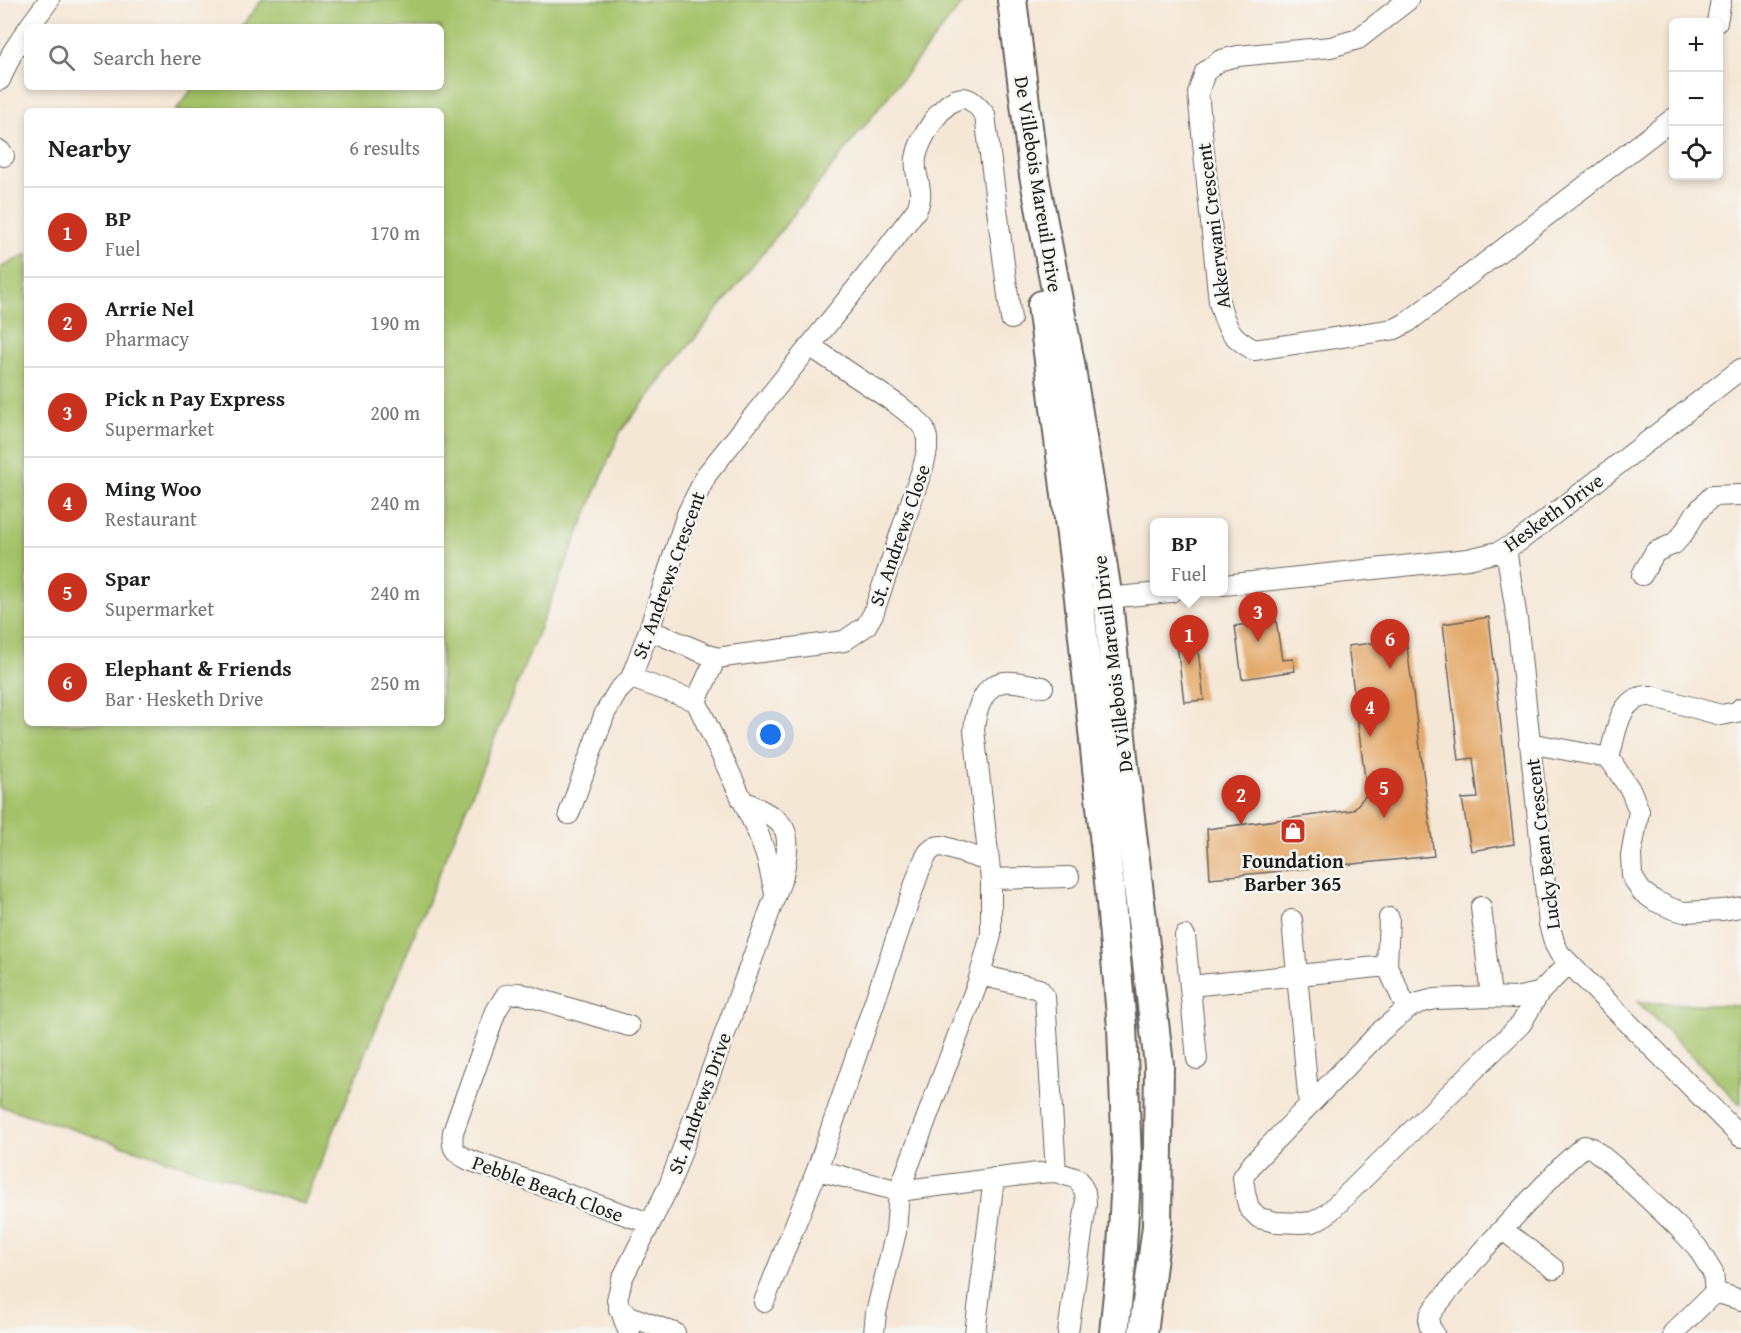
<!DOCTYPE html>
<html lang="en">
<head>
<meta charset="utf-8">
<style>
  :root { --surface:#fff; --page:#f2f2f2; --text:#202124; --muted:#757577; --line:#e0e0e0; --accent:#c8321e }
  body { margin:0; font-family:"Gentium Book Plus",serif; background:var(--page); color:var(--text) }
  .controls { position:absolute; right:18px; top:18px; display:grid; overflow:hidden; border-radius:9px; box-shadow:0 3px 9px #0003 }
  .controls button { width:54px; height:54px; display:grid; place-items:center; padding:0; border:0; border-bottom:2px solid var(--line); background:var(--surface); color:var(--text); font:30px sans-serif }
  .you { position:absolute; left:771px; top:735px; width:21px; height:21px; margin:-15px; border:4px solid #fff; border-radius:50%; background:#1a73e8; box-shadow:0 0 0 9px #1a73e833 }
  .badge { display:grid; place-items:center; width:39px; height:39px; border-radius:50%; background:var(--accent); color:#fff; font-size:20px; font-weight:700 }
  .pin { position:absolute; translate:-50% -50px; filter:drop-shadow(0 2px 3px #0008) }
  .pin::after { content:''; position:absolute; top:32px; width:21px; height:18px; background:inherit; clip-path:polygon(0 0,100% 0,50% 100%) }
  .popup { position:absolute; left:1150px; top:518px; width:78px; height:78px; box-sizing:border-box; display:grid; place-content:center; border-radius:9px; background:var(--surface); filter:drop-shadow(0 2px 4px #0005); font-size:20px; white-space:nowrap; color:var(--muted) }
  .popup b { font-size:22px; color:var(--text) }
  .popup::after { content:''; position:absolute; left:50%; top:100%; margin-left:-12px; border:12px solid transparent; border-top-color:var(--surface) }
  .list { margin:0; padding:0; list-style:none }
  h2 { display:flex; justify-content:space-between; align-items:center; height:78px; margin:0; padding:0 24px; font-size:26px }
  h2 small { font-size:20px; font-weight:400; color:var(--muted) }
  .list li { display:grid; grid-template-columns:39px 1fr auto; gap:18px; align-items:center; box-sizing:border-box; height:90px; padding:0 24px; border-top:2px solid var(--line) }
  .list b { display:block; font-size:22px; white-space:nowrap }
  .list p { margin:0; font-size:20px; white-space:nowrap; color:var(--muted) }
  .list em { font-size:20px; font-style:normal; color:var(--muted) }
  .icon { flex:none; width:33px; height:33px; fill:none; stroke:currentColor; stroke-width:2; stroke-linecap:round; stroke-linejoin:round }
  .map { position:relative; flex:none; width:1741px; height:1333px; overflow:hidden }
  .search { position:absolute; background:var(--surface); box-shadow:0 3px 9px #0003; left:24px; top:24px; width:420px; height:66px; display:flex; align-items:center; gap:15px; box-sizing:border-box; padding:0 21px; border-radius:9px; color:var(--muted); font-size:22px }
  .panel { position:absolute; background:var(--surface); box-shadow:0 3px 9px #0003; left:24px; top:108px; width:420px; height:618px; border-radius:9px }
  .map>svg:first-child { display:block }
</style>
</head>
<body>
<div class="map">
<svg width="1741" height="1333" viewBox="0 0 1741 1333">
  <rect width="100%" height="100%" fill="#f6f6f2"/>
  <filter id="ink" filterUnits="userSpaceOnUse"><feTurbulence type="fractalNoise" baseFrequency=".0167" numOctaves="2"/><feDisplacementMap in="SourceGraphic" scale="12" xChannelSelector="R" yChannelSelector="G"/><feConvolveMatrix kernelMatrix="1 2 1 2 8 2 1 2 1" color-interpolation-filters="sRGB"/></filter>
  <filter id="wash" filterUnits="userSpaceOnUse"><feTurbulence type="fractalNoise" baseFrequency=".008" numOctaves="4" result="noise"/><feDisplacementMap in="SourceGraphic" scale="24" xChannelSelector="R" yChannelSelector="G"/><feGaussianBlur stdDeviation="1.35" result="paint"/><feColorMatrix in="noise" values="0 0 0 0 0 0 0 0 0 0 0 0 0 0 0 0 0 1.4 0 .05"/><feComposite in="paint" operator="in"/></filter>
  <g filter="url(#wash)">
    <rect width="100%" height="100%" fill="#f5e7d6"/>
    <path fill="#a4c269" stroke="#606f42" stroke-width="1.5" d="M262,0H965L620,432L304,1204L0,1106V268L27,254V723H441V111H175L194,87H441V27H241Z
      M1638,1002L1741,1006V1105Z"/>
    <g id="blocks">
      <path fill="#e4aa6c" d="M1489,617L1514,844L1471,851L1462,799L1478,798L1473,758L1459,760L1443,624Z
        M1276,620L1282,660L1293,659L1295,671L1242,679L1235,626Z
        M1195,626L1204,700L1184,702L1175,628Z
        M1406,639L1434,856L1210,878L1207,829L1353,810L1367,794L1348,646Z"/>
    </g>
  </g>
  <g filter="url(#ink)">
    <use href="#blocks" fill-opacity="0" stroke="#68635d" stroke-width="1.5"/>
    <g fill="none" stroke-linecap="round" stroke-linejoin="round">
      <g stroke="#68635d" stroke-width="22">
        <path id="street" d="M1408,0L1358,39L1331,47L1238,56L1221,60L1205,72L1198,93L1219,302C1227,329 1229,336 1254,350L1395,329L1408,322L1674,118
          M1717,22L1721,0
          M29,27L49,0
          M0,80L12,53L27,30
          M0,151L4,156
          M1506,549L1517,619L1549,924L1555,945L1560,954L1741,1137
          M1642,575L1655,552L1674,544L1683,534L1696,513L1712,496L1741,495
          M1224,585L1468,559L1498,552L1518,542L1741,369
          M1096,599L1171,592
          M649,630L716,658L844,641L866,626L873,614L924,464L927,450V438L924,428L916,419L898,405L810,346
          M631,678L696,701L758,833L767,858L775,893
          M696,701L716,658
          M1529,743L1609,758L1631,791L1639,811L1631,855L1632,876L1641,891L1655,901L1673,909L1684,912L1723,910L1741,907
          M1609,758C1616,735 1618,694 1651,696L1721,715L1737,712L1741,708
          M569,814L605,713L618,691L631,678L649,630L687,514L707,474L870,271L917,209C926,189 913,177 916,158C919,140 942,99 963,98C972,98 980,109 985,115L1011,319
          M991,879L1069,877
          M1481,907L1491,997
          M1389,918L1387,966L1407,1009
          M1292,920L1309,1105
          M1185,936L1197,1059
          M980,975L1039,989L1045,997L1056,1172
          M1190,986L1387,966
          M1539,993L1514,998L1491,997L1435,999L1419,1003L1407,1009L1382,1030L1253,1163L1243,1177L1245,1193L1249,1208L1259,1218L1276,1222L1301,1223L1313,1222L1327,1214L1521,1024L1539,993L1569,963
          M629,1026L519,993L506,995L496,1011L453,1132C451,1148 454,1153 469,1160L649,1223
          M817,1170L899,1191L1038,1173L1056,1172L1078,1179L1085,1192L1086,1204L1068,1333
          M1503,1230L1554,1269
          M1715,1292L1741,1300
          M764,1302L817,1170L920,869C925,859 928,846 942,846L988,861
          M619,1309L632,1317L675,1333
          M630,1333L627,1328L617,1300L622,1279L669,1186L783,875C794,823 785,823 742,800
          M874,1333L876,1313L896,1232L899,1191L978,982L991,935V879L974,730C975,718 977,708 983,698C996,673 1020,683 1043,687
          M975,1333L994,1178
          M1434,1333C1425,1323 1429,1314 1437,1305L1483,1250L1563,1165L1584,1146L1592,1148L1615,1167L1677,1226L1697,1247L1713,1273L1715,1292L1673,1333"/>
      </g>
      <g stroke="#68635d" stroke-width="32">
        <path id="secondary" d="M1012,0L1034,175L1070,363L1108,599L1123,757L1159,1065L1157,1226L1143,1333
          M1042,305L1079,598L1110,891L1122,1027L1127,1161L1121,1265L1114,1333"/>
      </g>
      <use href="#street" stroke="#fff" stroke-width="20"/>
      <use href="#secondary" stroke="#fff" stroke-width="28"/>
    </g>
  </g>
  <defs>
    <g id="shop-square" transform="scale(1.35)"><rect x="-9" y="-9" width="18" height="18" rx="4" fill="#c8321e" stroke="#f6f6f2"/><path d="M-5-2.5h2.3a2.7 3.5 0 0 1 5.4 0H5L5.5 6h-11ZM-1.5-2.5h3a1.5 2.3 0 0 0-3 0Z" fill="#fff"/></g>
  </defs>
  <g fill-rule="evenodd">
    <use href="#shop-square" x="1293" y="831"/>
  </g>
  <g text-anchor="middle" dominant-baseline="central" stroke-width="5" stroke-linejoin="round" paint-order="stroke">
    <g font-size="20" fill="#1c1c1c" stroke="#f6f6f2">
      <text transform="translate(1039 184) rotate(81)">De Villebois Mareuil Drive</text>
      <text transform="translate(1213 226) rotate(-97)">Akkerwani Crescent</text>
      <text transform="translate(1553 512) rotate(-36)">Hesketh Drive</text>
      <text transform="translate(899 535) rotate(-71)">St. Andrews Close</text>
      <text transform="translate(668 575) rotate(-70)">St. Andrews Crescent</text>
      <text transform="translate(1112 664) rotate(-97)">De Villebois Mareuil Drive</text>
      <text transform="translate(1542 844) rotate(-97)">Lucky Bean Crescent</text>
      <text transform="translate(699 1103) rotate(-70)">St. Andrews Drive</text>
      <text transform="translate(548 1188) rotate(20)">Pebble Beach Close</text>
    </g>
    <g font-size="20" font-weight="bold" fill="#1c1c1c" stroke="#f6f6f2">
      <text x="1293" y="860">Foundation<tspan x="1293" dy="23">Barber 365</tspan></text>
    </g>
  </g>
</svg>
<div class="controls">
<button>+</button>
<button>−</button>
<button><svg class="icon" aria-label="locate" viewBox="0 0 24 24"><circle cx="12" cy="12" r="6"/><path d="M12 2v4M12 18v4M2 12h4M18 12h4"/></svg></button>
</div>
<div class="you"></div>
<div class="pin badge" style="left:1189px;top:665px">1</div>
<div class="popup"><b>BP</b>Fuel</div>
<div class="pin badge" style="left:1241px;top:825px">2</div>
<div class="pin badge" style="left:1258px;top:642px">3</div>
<div class="pin badge" style="left:1370px;top:737px">4</div>
<div class="pin badge" style="left:1384px;top:818px">5</div>
<div class="pin badge" style="left:1390px;top:669px">6</div>
<div class="search"><svg class="icon" aria-label="search" viewBox="0 0 24 24"><circle cx="10" cy="10" r="6"/><path d="M15 15l6 6"/></svg>Search here</div>
<section class="panel">
<h2>Nearby<small>6 results</small></h2>
<ul class="list">
<li><span class="badge">1</span><div><b>BP</b><p>Fuel</p></div><em>170 m</em></li>
<li><span class="badge">2</span><div><b>Arrie Nel</b><p>Pharmacy</p></div><em>190 m</em></li>
<li><span class="badge">3</span><div><b>Pick n Pay Express</b><p>Supermarket</p></div><em>200 m</em></li>
<li><span class="badge">4</span><div><b>Ming Woo</b><p>Restaurant</p></div><em>240 m</em></li>
<li><span class="badge">5</span><div><b>Spar</b><p>Supermarket</p></div><em>240 m</em></li>
<li><span class="badge">6</span><div><b>Elephant &amp; Friends</b><p>Bar · Hesketh Drive</p></div><em>250 m</em></li>
</ul>
</section>
</div>
</body>
</html>
